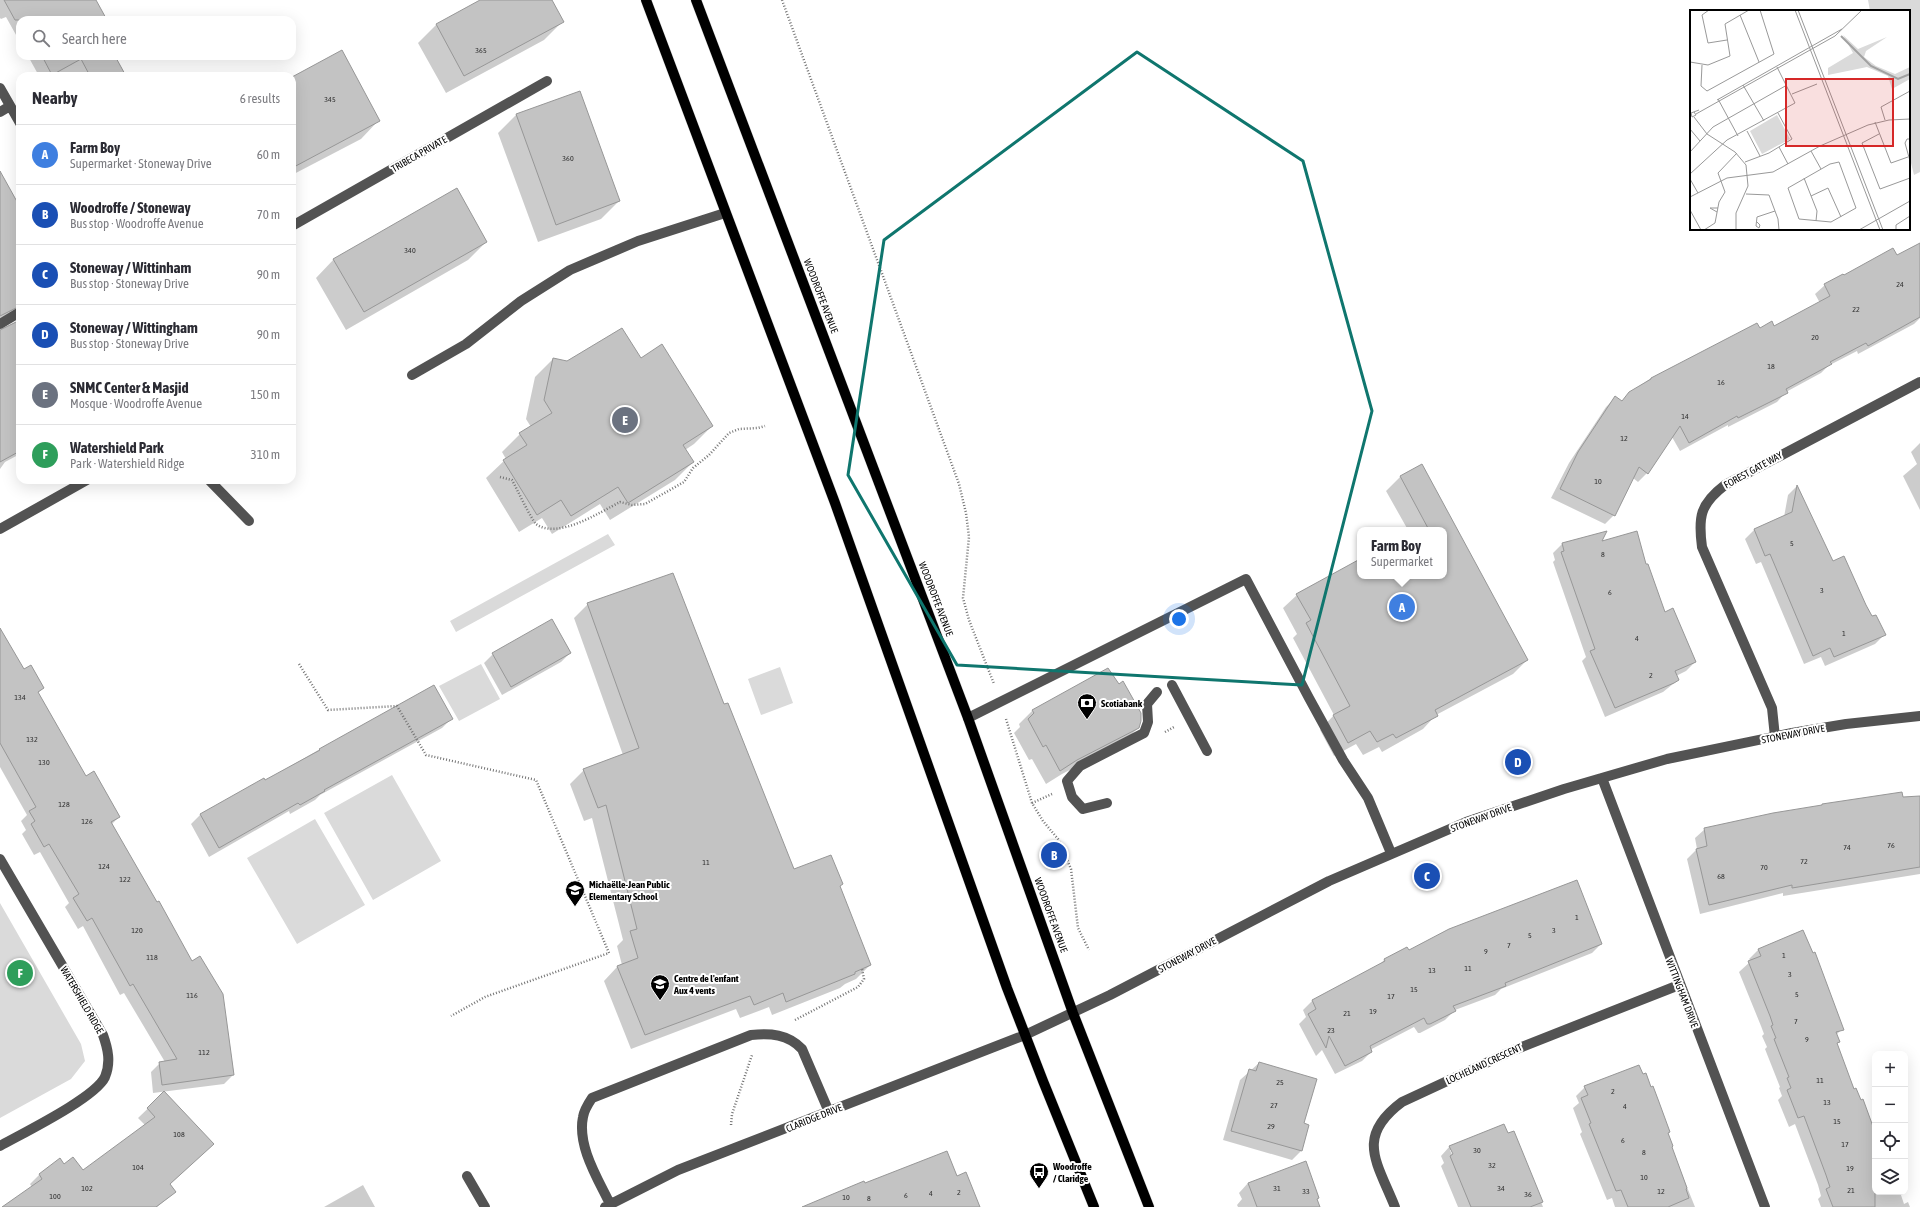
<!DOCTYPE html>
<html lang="en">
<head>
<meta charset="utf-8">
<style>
  :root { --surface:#fff; --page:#f2f2f3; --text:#2b2b33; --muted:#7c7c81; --line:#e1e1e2; --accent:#000 }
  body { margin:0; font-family:"Asap Condensed",sans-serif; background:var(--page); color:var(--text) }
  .controls { position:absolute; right:12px; bottom:12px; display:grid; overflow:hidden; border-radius:8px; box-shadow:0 4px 16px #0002 }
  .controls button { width:36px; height:36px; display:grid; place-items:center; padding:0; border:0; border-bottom:1px solid var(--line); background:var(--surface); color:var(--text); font:20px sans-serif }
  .you { position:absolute; left:1179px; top:619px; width:14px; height:14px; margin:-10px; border:3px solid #fff; border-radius:50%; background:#1a73e8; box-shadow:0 0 0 6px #1a73e833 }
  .badge { display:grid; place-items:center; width:26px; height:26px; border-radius:50%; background:var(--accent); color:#fff; font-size:13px; font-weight:700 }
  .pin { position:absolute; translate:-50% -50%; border:2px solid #fff; box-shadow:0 1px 4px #0006 }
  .popup { position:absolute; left:1357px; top:527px; width:90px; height:52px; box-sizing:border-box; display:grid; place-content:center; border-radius:8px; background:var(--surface); filter:drop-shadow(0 1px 3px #0005); font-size:13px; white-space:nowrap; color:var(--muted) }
  .popup b { font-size:15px; color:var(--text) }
  .popup::after { content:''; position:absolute; left:50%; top:100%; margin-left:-8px; border:8px solid transparent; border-top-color:var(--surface) }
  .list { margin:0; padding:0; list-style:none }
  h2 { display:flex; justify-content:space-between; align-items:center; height:52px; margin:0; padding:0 16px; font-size:17px }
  h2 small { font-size:13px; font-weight:400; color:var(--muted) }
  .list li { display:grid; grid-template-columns:26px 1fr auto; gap:12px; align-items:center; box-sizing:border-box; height:60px; padding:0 16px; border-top:1px solid var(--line) }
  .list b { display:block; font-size:15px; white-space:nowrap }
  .list p { margin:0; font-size:13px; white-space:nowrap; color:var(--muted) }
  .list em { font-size:13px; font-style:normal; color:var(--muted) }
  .icon { flex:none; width:22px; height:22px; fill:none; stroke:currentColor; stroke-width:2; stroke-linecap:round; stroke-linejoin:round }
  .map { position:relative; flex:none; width:1920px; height:1207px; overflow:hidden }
  .search { position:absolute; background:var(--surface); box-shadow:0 4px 16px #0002; left:16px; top:16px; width:280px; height:44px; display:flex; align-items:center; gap:10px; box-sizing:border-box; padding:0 14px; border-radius:12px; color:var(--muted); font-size:15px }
  .panel { position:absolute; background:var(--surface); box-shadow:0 4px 16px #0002; left:16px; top:72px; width:280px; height:412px; border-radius:12px }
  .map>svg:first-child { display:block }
</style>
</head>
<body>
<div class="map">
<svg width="1920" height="1207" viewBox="0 0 1920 1207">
  <rect width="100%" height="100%" fill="#fff"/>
  <path fill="#dadada" d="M1868,0H1920V172L1914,175L1909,155V11H1870Z
    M608,534L615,545L456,632L450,621Z
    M481,664L500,699L459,721L439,686Z
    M780,667L793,703L761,715L748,679Z
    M392,775L441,861L373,900L324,813Z
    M315,819L365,905L297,944L247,858Z
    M0,903L81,1044L85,1061L71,1079L0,1118Z"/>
  <path fill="#0003" fill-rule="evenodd" d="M0,0H95L106,20H20V42L6,17L1,19L0,18Z
    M482,0H551L562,22L544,40L446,93L418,43L436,25Z
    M28,56H113L125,76H39Z
    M292,78L379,120L361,139L292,175Z
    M579,92L619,201L601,219L538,242L498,133L516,115Z
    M0,193L20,209V454L5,462L0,469V331L17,322V317L0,319Z
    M486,242L468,260L346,330L316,278L334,259Z
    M1920,244V318L1914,324L1858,354L1857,351L1828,366L1821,373L1786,392L1777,402L1728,427V425L1680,451L1672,437L1647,473L1638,482L1633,478L1614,515L1605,524L1551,498L1569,463L1606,407L1615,398L1621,402L1630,393L1651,378L1759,329L1774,327L1820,303L1815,294L1825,285L1896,256Z
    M553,359L568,362L640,359L712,426L694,444L685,450L693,462L675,480L610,520L600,504L552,534L542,518L519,532L486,478L506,459L502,452L520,434L531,427L526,419L535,377Z
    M1920,443V510L1903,476L1917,464L1911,452Z
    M1422,465L1527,660L1513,674L1436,715L1423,729L1382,752L1379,747L1363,755L1356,744L1334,756L1320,730L1334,715L1293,638L1297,634L1283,608L1297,595L1360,561V576H1444V530H1408L1386,491L1400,477Z
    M1796,487L1832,562L1884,635L1875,644L1825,666L1821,657L1804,664L1761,562L1756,564L1745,539L1754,530L1784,517L1788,495Z
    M1600,543L1645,565L1664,613L1695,662L1686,671L1676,676L1678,680L1663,692L1605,717L1582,661L1586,657L1553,562L1555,560L1553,553L1562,544Z
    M588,604L723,706L794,871L839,887L870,965L856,979L845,984L840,988L772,1015L769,1007L740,1018L736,1009L631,1049L604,981L617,967L622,965L617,946L623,940L592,818L584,821L570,784L584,770L623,755L574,618Z
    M0,631L23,671L43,688L38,693L86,778L119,817L111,825L233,1075L224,1084L153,1093L151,1072L160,1063L165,1062L124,993L120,995L83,926L78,929L65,907L69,903L40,852L34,855L22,834L26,830L21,821L27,815L0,767Z
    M570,653L561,662L502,695L484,663L493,654Z
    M1108,670L1138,728L1124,742L1062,774L1046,784L1032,759L1029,760L1014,733L1020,727L1019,724L1032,711Z
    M452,718L442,728L320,795L315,800L290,814L289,811L209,857L191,824L200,815L264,779L265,781L320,749Z
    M1920,797V874L1783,896V893L1700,914L1687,859L1697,849L1695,838L1705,829L1902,798Z
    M1601,944L1592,953L1501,989L1495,995L1455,1010L1445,1020L1420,1033H1418L1414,1027L1370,1050L1371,1052L1362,1061L1335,1074L1322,1050L1316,1056L1299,1024L1306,1017L1303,1010L1312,1001L1379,966L1384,960L1407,948L1408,951Z
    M1759,949L1842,1029L1836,1035L1839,1042L1836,1044L1854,1090L1875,1135V1192H1900L1904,1204L1908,1202L1910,1207H1821L1818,1199L1821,1196L1818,1185L1795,1124L1789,1127L1778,1100L1782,1096L1779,1088L1780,1087L1765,1049L1767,1047L1762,1036L1764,1034L1761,1026L1739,972L1751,961L1749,959Z
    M1259,1063L1303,1124L1301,1151L1292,1160L1223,1140L1240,1080Z
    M1585,1087L1669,1132L1668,1134L1671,1147L1695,1207H1615L1612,1198L1607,1200L1580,1134L1582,1132L1573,1108L1579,1103L1576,1096Z
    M164,1093L203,1153L169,1185L175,1192L157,1207H3L32,1187L30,1184L39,1175L60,1160L63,1165L83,1172L145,1125L138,1118Z
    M1514,1132L1543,1207H1458L1441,1166L1444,1163L1441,1156L1450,1146ZM1450,1150H1452L1456,1159H1454Z
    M1248,1183L1318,1198L1317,1200L1319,1207H1238L1237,1205L1242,1199L1239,1193Z
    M363,1185L375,1207H324Z"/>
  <path fill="#c3c3c3" stroke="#979797" d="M4,0H96L107,20H15Z
    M480,0H552L564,22L464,76L436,24Z
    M342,50L380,121L292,168V77Z
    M42,56H115L126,76H90L81,59L52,75Z
    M580,91L620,201L556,225L516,114Z
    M0,171L20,207V306L0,316Z
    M457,188L487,242L364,312L333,259Z
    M1920,243V317L1868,346L1866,343L1830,362L1832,364L1786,389L1788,393L1738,418L1737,416L1689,443L1680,426L1648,474L1639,467L1615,516L1560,489L1578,452L1615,396L1622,401L1629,392L1651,379V378L1757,323L1760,328L1772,321L1774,326L1830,296L1824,284L1843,274L1844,275L1893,248L1897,255Z
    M20,320V451L0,462V330Z
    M622,328L641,358L662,344L713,426L683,445L694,462L628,503L618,487L571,516L561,500L537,515L503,460L527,445L519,433L552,413L544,400L553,358L567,361Z
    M1422,464L1528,660L1435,710L1438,716L1396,738L1393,734L1377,742L1370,731L1348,743L1333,715L1350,706L1306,623L1311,620L1296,594L1360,559V576H1444V530H1429L1400,476Z
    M1797,485L1833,561L1844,556L1866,605L1872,616L1876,615L1886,635L1834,657L1830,648L1813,656L1770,554L1765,556L1754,529L1792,512Z
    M1607,531L1602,541L1637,531L1646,564H1648L1665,612L1673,608L1696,662L1675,671L1679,680L1674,683L1615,708L1590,651L1595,649L1561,552L1564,551L1562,543Z
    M673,573L724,704L728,703L794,869L831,855L843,884L840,886L871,965L855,972V974L786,1002L783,993L754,1005L750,996L645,1035L617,966L638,958L630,931L637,929L606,805L598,808L583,769L639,748L587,603Z
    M552,619L571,653L511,687L492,653Z
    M0,628L24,669L31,665L44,688L38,692L86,776L94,771L120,817L111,822L157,902L159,901L192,961L200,956L223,994L234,1075L162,1085L159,1062L177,1059L133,984L130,986L92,918L87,921L73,898L79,894L49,844L44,847L31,824L35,821L29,811L36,807L0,743Z
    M1108,668L1119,684L1123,681L1141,713V721L1139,728L1077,760L1060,771L1046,745L1043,747L1028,719L1034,713L1032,710Z
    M434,685L453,719L324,790L325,791L300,805L298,803L219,848L200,814L264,778L265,780L320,750L319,749Z
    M1902,792L1903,797L1920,796V867L1792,888V885L1709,905L1696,849L1707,846L1704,828L1773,813L1822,805V804Z
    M1577,880L1602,944L1505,983L1506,986L1453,1006L1456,1011L1430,1024H1427L1424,1018L1370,1046L1372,1052L1345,1066L1329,1036L1326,1048L1308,1014L1316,1009L1312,1000L1385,961L1384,959L1407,947L1409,950L1449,929Z
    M1803,930L1813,953L1815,952L1844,1030L1836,1032L1840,1042L1837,1043L1854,1089L1856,1088L1861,1100L1863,1099L1875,1132V1207H1833L1826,1189L1830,1187L1826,1175L1804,1116L1798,1118L1787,1090L1791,1088L1787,1078L1789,1077L1774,1039L1776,1038L1771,1026L1773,1025L1770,1016L1748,961L1761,956L1758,949Z
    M1259,1062L1317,1079L1304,1123L1309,1125L1302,1151L1231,1131L1249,1069L1256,1071Z
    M1639,1065L1643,1074L1646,1073L1651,1087L1653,1086L1659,1102L1670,1132L1668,1133L1673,1146L1672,1147L1687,1188L1686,1189L1689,1198L1668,1207H1628L1621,1190L1616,1191L1589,1124L1591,1123L1581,1098L1588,1095L1584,1086Z
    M164,1091L214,1144L170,1184L176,1192L156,1207H2L42,1179L39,1174L60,1158L64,1164L73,1157L83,1170L155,1117L147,1108Z
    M1504,1124L1508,1133L1514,1131L1543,1202L1530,1207H1471L1450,1156L1453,1154L1449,1146Z
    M947,1151L957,1176L966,1172L980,1207H802L852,1186L864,1181L865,1183Z
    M1306,1161L1319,1198L1317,1199L1320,1207H1257L1248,1183Z"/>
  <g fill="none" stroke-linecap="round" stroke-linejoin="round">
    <g stroke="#dbdbdb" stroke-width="11">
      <path id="major" d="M646,0L835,503L1007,988L1043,1081L1094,1207
        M696,0L968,718L1073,1013L1149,1207"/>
    </g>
    <path stroke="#757575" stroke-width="2.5" stroke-dasharray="1 2" stroke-linecap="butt" d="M782,0L959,484L966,513L969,537L963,598L969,620L994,684
      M500,477L512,480C517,489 531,519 536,524C558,540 600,512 620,502L632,505L645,504L684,482L693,468L709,455L729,433L739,429L758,428L765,426
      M299,664L328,710L397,706L426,755L536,780L609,953L485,997L451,1016
      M1006,719L1032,803L1043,821L1058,839L1071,869L1078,928L1089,950
      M1165,732L1174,727
      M1032,803L1052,794
      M795,1020L858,987L864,979L862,969
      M731,1125L732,1114L752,1055"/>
    <path stroke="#535353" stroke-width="10" d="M0,88L20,123
      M0,112L10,106
      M292,226L547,81
      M0,324L20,312
      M412,375L466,344L521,301L570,270L638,241L725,213
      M209,480L249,521
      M0,529L87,480
      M1172,685L1207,751
      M968,718L1246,579L1309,698L1343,760L1368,798L1391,853
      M1775,737L1772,708L1702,547C1698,517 1700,504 1725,485L1920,382
      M1602,778L1765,1207
      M1107,803L1083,809L1072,797L1067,781L1080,766L1144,733L1148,722L1147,704L1157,692
      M0,859L103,1035C108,1049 111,1062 105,1077C95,1098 23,1133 0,1146
      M467,1176L485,1207
      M610,1204C598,1179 577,1146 583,1117C584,1110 588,1104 592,1098L751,1035C770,1033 788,1034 802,1049L829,1112
      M605,1207L678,1170L1025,1035L1110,995L1329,881L1466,822L1564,789L1667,759L1792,733L1846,724L1920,716
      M1395,1207C1377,1162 1355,1137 1402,1102L1514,1050L1679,985"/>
    <use href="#major" stroke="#000" stroke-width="10"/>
  </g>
  <path fill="none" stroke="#0f766e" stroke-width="3" stroke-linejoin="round" d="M1137,52L1303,161L1372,411L1302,685L957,665L848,475L884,240Z"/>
  <defs>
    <g id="bank-pin" transform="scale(1)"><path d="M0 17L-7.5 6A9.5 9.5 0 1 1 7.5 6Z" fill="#000" stroke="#fff"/><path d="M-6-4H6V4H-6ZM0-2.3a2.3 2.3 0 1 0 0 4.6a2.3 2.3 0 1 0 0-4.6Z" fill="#fff"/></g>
    <g id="school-pin" transform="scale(1)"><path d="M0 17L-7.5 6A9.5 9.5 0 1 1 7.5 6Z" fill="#000" stroke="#fff"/><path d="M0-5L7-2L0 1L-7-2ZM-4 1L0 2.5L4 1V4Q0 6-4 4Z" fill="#fff"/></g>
    <g id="bus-pin" transform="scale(1)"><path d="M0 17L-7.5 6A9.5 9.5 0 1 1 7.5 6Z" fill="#000" stroke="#fff"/><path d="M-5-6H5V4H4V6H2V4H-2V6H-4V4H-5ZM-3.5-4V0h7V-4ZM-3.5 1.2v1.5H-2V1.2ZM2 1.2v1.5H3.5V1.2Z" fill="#fff"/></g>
  </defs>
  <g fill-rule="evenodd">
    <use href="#bank-pin" x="1087" y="703"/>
    <use href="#school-pin" x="575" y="890"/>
    <use href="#school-pin" x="660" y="984"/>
    <use href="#bus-pin" x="1039" y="1172"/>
  </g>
  <g text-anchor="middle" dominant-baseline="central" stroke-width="4" stroke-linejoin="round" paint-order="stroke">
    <g font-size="8" fill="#313131">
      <text x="481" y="50">365</text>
      <text x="330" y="99">345</text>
      <text x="568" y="158">360</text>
      <text x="410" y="250">340</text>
      <text x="1900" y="284">24</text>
      <text x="1856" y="309">22</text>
      <text x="1815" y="337">20</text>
      <text x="1771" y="366">18</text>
      <text x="1721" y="382">16</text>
      <text x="1685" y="416">14</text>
      <text x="1624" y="438">12</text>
      <text x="1598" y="481">10</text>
      <text x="1792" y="543">5</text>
      <text x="1603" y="554">8</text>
      <text x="1822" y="590">3</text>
      <text x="1610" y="592">6</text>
      <text x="1844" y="633">1</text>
      <text x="1637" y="638">4</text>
      <text x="1651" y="675">2</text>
      <text x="20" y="697">134</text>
      <text x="32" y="739">132</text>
      <text x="44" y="762">130</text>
      <text x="64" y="804">128</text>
      <text x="87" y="821">126</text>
      <text x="1891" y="845">76</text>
      <text x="1847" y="847">74</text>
      <text x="1804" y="861">72</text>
      <text x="706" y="862">11</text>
      <text x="104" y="866">124</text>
      <text x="1764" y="867">70</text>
      <text x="1721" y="876">68</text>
      <text x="125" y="879">122</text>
      <text x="1577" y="917">1</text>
      <text x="137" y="930">120</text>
      <text x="1554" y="930">3</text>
      <text x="1530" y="935">5</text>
      <text x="1509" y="945">7</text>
      <text x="1486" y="951">9</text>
      <text x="1784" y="955">1</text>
      <text x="152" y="957">118</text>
      <text x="1468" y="968">11</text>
      <text x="1432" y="970">13</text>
      <text x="1790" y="974">3</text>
      <text x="1414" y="989">15</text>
      <text x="1797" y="994">5</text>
      <text x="192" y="995">116</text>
      <text x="1391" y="996">17</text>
      <text x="1373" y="1011">19</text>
      <text x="1347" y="1013">21</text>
      <text x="1796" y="1021">7</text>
      <text x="1331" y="1030">23</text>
      <text x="1807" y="1039">9</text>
      <text x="204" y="1052">112</text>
      <text x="1820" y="1080">11</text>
      <text x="1280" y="1082">25</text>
      <text x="1613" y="1091">2</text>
      <text x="1827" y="1102">13</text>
      <text x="1274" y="1105">27</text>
      <text x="1625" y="1106">4</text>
      <text x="1837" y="1121">15</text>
      <text x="1271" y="1126">29</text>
      <text x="179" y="1134">108</text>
      <text x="1623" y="1140">6</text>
      <text x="1845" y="1144">17</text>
      <text x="1477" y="1150">30</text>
      <text x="1644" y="1152">8</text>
      <text x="1492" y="1165">32</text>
      <text x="138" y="1167">104</text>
      <text x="1850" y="1168">19</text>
      <text x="1644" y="1177">10</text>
      <text x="87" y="1188">102</text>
      <text x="1277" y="1188">31</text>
      <text x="1501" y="1188">34</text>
      <text x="1851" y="1190">21</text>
      <text x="1306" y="1191">33</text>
      <text x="1661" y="1191">12</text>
      <text x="959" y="1192">2</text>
      <text x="931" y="1193">4</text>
      <text x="1528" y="1194">36</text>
      <text x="906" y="1195">6</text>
      <text x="55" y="1196">100</text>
      <text x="846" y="1197">10</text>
      <text x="869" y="1198">8</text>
    </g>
    <g font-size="10" fill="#000" stroke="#fff">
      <text transform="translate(419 154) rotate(-30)">TRIBECA PRIVATE</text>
      <text transform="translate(821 296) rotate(69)">WOODROFFE AVENUE</text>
      <text transform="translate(1753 470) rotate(-29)">FOREST GATE WAY</text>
      <text transform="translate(936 599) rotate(69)">WOODROFFE AVENUE</text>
      <text transform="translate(1793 734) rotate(-11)">STONEWAY DRIVE</text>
      <text transform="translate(1481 818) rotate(-20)">STONEWAY DRIVE</text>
      <text transform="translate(1051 915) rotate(70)">WOODROFFE AVENUE</text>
      <text transform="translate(1187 955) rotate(-28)">STONEWAY DRIVE</text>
      <text transform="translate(1682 993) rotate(69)">WITTINGHAM DRIVE</text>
      <text transform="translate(82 1000) rotate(60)">WATERSHIELD RIDGE</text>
      <text transform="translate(1484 1064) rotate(-25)">LOCHELAND CRESCENT</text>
      <text transform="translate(814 1118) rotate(-22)">CLARIDGE DRIVE</text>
    </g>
    <g font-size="10" font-weight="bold" fill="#000" stroke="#fff" text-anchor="start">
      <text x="1101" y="703">Scotiabank</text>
      <text x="589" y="884">Michaëlle-Jean Public<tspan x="589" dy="12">Elementary School</tspan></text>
      <text x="674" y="978">Centre de l'enfant<tspan x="674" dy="12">Aux 4 vents</tspan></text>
      <text x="1053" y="1166">Woodroffe<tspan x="1053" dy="12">/ Claridge</tspan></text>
    </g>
  </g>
  <g transform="translate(1690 10)">
    <rect width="220" height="220" fill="#fff"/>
    <path d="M153,25L168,39L197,27L176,41L174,47L186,56L205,64L220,57V69L202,79L198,66L177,57L138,65V58L163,43ZM87,105L100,129L72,144L60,121Z" fill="#dadada"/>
    <path fill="none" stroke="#a1a1a1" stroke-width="2" d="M151,26L181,56L208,69L220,64"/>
    <path fill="none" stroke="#999" stroke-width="1" d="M19,0L12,5L18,33L37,30M105,0L190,220M108,0L193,220M50,5L69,52M0,52L18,55L40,46L35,14L59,0M12,55L11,76L17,81L84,44L70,0M53,75L74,111M102,84L127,74M28,89L48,126M27,90L152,19M4,102L6,105L2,107L1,103L9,100M6,104L145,26L172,0M4,107L17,124L45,142L56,155L58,176L46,203V220M195,110L191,97L220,81M185,112L201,153L218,147M0,119L10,131M57,121L70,146M189,124L172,133L190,179L220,168M220,129H217L215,133L220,151M89,137L98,154M121,141L131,159M0,142L23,117L97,75M55,152L79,143L102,129L88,103M149,152L166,198L141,212L109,209L98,178L140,154ZM0,164L37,130L105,93L87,57M114,168L127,201L126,211M0,169L8,183M56,184L79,185L88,209L89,220M121,186L138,178L151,207M0,187L37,168L83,162L130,136L178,115L199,110L220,109M0,200L11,220M27,202L20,198H28M67,212L70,215L69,218L66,216L67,207L85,201M14,220L25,213L29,192L35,182L28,163L47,143M169,220L220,191M206,220V215L220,206"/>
    <path fill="#d62828" fill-opacity="0.15" stroke="#d62828" stroke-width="2" d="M96,69H203V136H96Z"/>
    <rect width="220" height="220" fill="none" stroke="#000" stroke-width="2"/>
  </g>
</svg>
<div class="controls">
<button>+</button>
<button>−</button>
<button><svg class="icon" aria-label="locate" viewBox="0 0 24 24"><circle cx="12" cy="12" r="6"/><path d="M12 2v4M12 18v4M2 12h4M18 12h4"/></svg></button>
<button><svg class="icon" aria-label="layers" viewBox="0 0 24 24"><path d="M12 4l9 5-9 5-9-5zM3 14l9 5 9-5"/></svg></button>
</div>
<div class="you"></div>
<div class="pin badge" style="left:1402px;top:607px;background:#3f7fe0">A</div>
<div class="popup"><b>Farm Boy</b>Supermarket</div>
<div class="pin badge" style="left:1054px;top:855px;background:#1a4fb4">B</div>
<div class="pin badge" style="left:1427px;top:876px;background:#1a4fb4">C</div>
<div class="pin badge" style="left:1518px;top:762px;background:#1a4fb4">D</div>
<div class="pin badge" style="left:625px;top:420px;background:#6b7280">E</div>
<div class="pin badge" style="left:20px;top:973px;background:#2e9e5b">F</div>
<div class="search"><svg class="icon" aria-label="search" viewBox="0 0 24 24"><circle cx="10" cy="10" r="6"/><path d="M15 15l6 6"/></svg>Search here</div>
<section class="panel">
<h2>Nearby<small>6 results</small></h2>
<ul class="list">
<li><span class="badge" style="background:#3f7fe0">A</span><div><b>Farm Boy</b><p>Supermarket · Stoneway Drive</p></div><em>60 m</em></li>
<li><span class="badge" style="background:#1a4fb4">B</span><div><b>Woodroffe / Stoneway</b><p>Bus stop · Woodroffe Avenue</p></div><em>70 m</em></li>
<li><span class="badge" style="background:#1a4fb4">C</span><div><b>Stoneway / Wittinham</b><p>Bus stop · Stoneway Drive</p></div><em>90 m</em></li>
<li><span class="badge" style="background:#1a4fb4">D</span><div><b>Stoneway / Wittingham</b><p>Bus stop · Stoneway Drive</p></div><em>90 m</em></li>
<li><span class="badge" style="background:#6b7280">E</span><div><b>SNMC Center &amp; Masjid</b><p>Mosque · Woodroffe Avenue</p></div><em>150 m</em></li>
<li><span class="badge" style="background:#2e9e5b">F</span><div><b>Watershield Park</b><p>Park · Watershield Ridge</p></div><em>310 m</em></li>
</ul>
</section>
</div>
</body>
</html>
